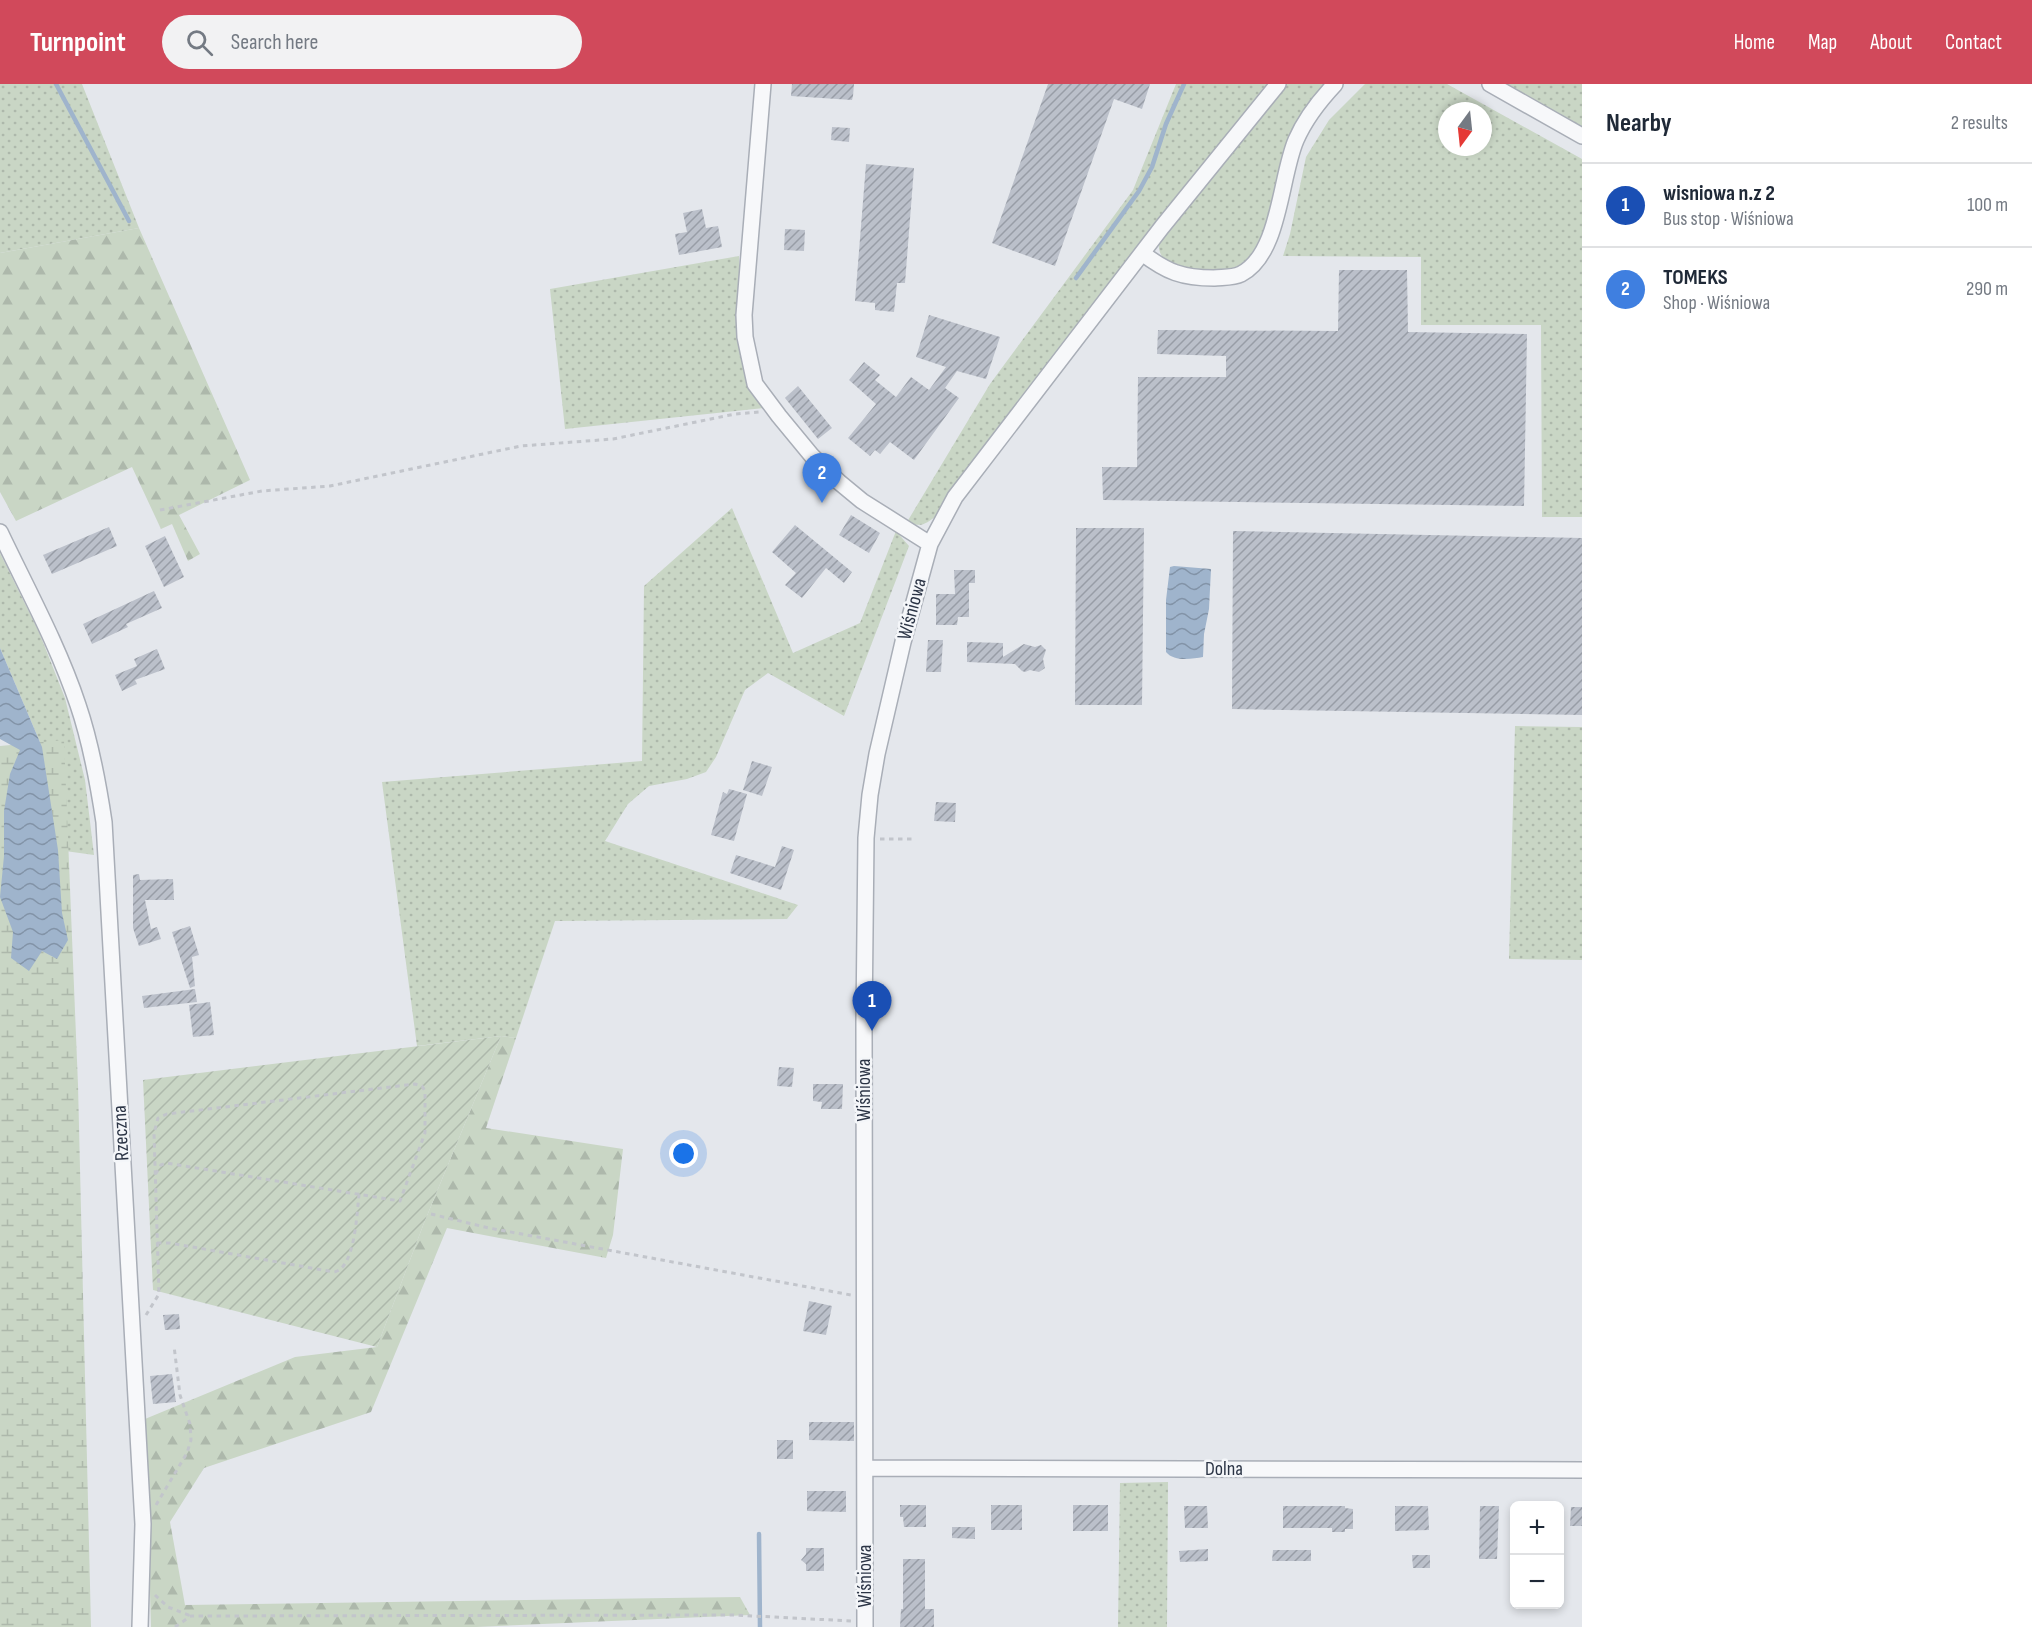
<!DOCTYPE html>
<html lang="en">
<head>
<meta charset="utf-8">
<style>
  :root { --surface:#fff; --page:#f2f2f3; --text:#1f2937; --muted:#747a83; --line:#e0e1e3; --accent:#d1495b }
  body { margin:0; font-family:"Sofia Sans Condensed",sans-serif; background:var(--page); color:var(--text) }
  .controls { position:absolute; right:18px; bottom:18px; display:grid; overflow:hidden; border-radius:9px; box-shadow:0 3px 9px #0003 }
  .controls button { width:54px; height:54px; display:grid; place-items:center; padding:0; border:0; border-bottom:2px solid var(--line); background:var(--surface); color:var(--text); font:30px sans-serif }
  .compass { position:absolute; left:1438px; top:18px; width:54px; height:54px; border-radius:50%; background:var(--surface); box-shadow:0 3px 9px #0003; rotate:195deg }
  .you { position:absolute; left:684px; top:1070px; width:21px; height:21px; margin:-15px; border:4px solid #fff; border-radius:50%; background:#1a73e8; box-shadow:0 0 0 9px #1a73e833 }
  .badge { display:grid; place-items:center; width:39px; height:39px; border-radius:50%; background:var(--accent); color:#fff; font-size:20px; font-weight:700 }
  .pin { position:absolute; translate:-50% -50px; filter:drop-shadow(0 2px 3px #0008) }
  .pin::after { content:''; position:absolute; top:32px; width:21px; height:18px; background:inherit; clip-path:polygon(0 0,100% 0,50% 100%) }
  .list { margin:0; padding:0; list-style:none }
  h2 { display:flex; justify-content:space-between; align-items:center; height:78px; margin:0; padding:0 24px; font-size:26px }
  h2 small { font-size:20px; font-weight:400; color:var(--muted) }
  .list li { display:grid; grid-template-columns:39px 1fr auto; gap:18px; align-items:center; box-sizing:border-box; height:84px; padding:0 24px; border-top:2px solid var(--line) }
  .list b { display:block; font-size:22px; white-space:nowrap }
  .list p { margin:0; font-size:20px; white-space:nowrap; color:var(--muted) }
  .list em { font-size:20px; font-style:normal; color:var(--muted) }
  .icon { flex:none; width:33px; height:33px; fill:none; stroke:currentColor; stroke-width:2; stroke-linecap:round; stroke-linejoin:round }
  .map { position:relative; flex:none; width:1582px; height:1543px; overflow:hidden }
  header { display:flex; align-items:center; gap:36px; box-sizing:border-box; height:84px; padding:0 30px; background:var(--accent); color:#fff }
  header strong { font-size:28px }
  nav { display:flex; gap:33px; margin-inline-start:auto; font-size:21px }
  .search { width:420px; height:54px; background:var(--page); display:flex; align-items:center; gap:15px; box-sizing:border-box; padding:0 21px; border-radius:33px; color:var(--muted); font-size:22px }
  main { display:flex }
  aside { flex:1; background:var(--surface) }
  .map>svg:first-child { display:block }
</style>
</head>
<body>
<header>
<strong>Turnpoint</strong>
<div class="search"><svg class="icon" aria-label="search" viewBox="0 0 24 24"><circle cx="10" cy="10" r="6"/><path d="M15 15l6 6"/></svg>Search here</div>
<nav><a>Home</a><a>Map</a><a>About</a><a>Contact</a></nav>
</header>
<main>
<div class="map">
<svg width="1582" height="1543" viewBox="0 0 1582 1543">
  <defs>
    <pattern id="grass-dots" width="8" height="8" patternUnits="userSpaceOnUse" patternTransform="scale(1.5)"><rect width="8" height="8" fill="#c9d6c5"/><path d="M2 2h.1M6 6h.1" fill="none" stroke="#adb8ab" stroke-width="1.8" stroke-linecap="round"/></pattern>
    <pattern id="forest-firs" width="22" height="20" patternUnits="userSpaceOnUse" patternTransform="scale(1.5)"><rect width="22" height="20" fill="#c9d6c5"/><path d="M5 1l3.5 6h-7zM16 11l3.5 6h-7z" fill="#adb8ab"/></pattern>
    <pattern id="wetland-marsh" width="20" height="14" patternUnits="userSpaceOnUse" patternTransform="scale(1.5)"><rect width="20" height="14" fill="#c9d6c5"/><path d="M1 5h8M5 5V1M11 12h8M15 12V8" fill="none" stroke="#adb8ab"/></pattern>
    <pattern id="garden-furrows" width="10" height="10" patternUnits="userSpaceOnUse" patternTransform="scale(1.5)"><rect width="10" height="10" fill="#c9d6c5"/><path d="M-1 1l2-2M0 10L10 0M9 11l2-2" fill="none" stroke="#adb8ab"/></pattern>
    <pattern id="water-waves" width="16" height="10" patternUnits="userSpaceOnUse" patternTransform="scale(1.5)"><rect width="16" height="10" fill="#9fb4cc"/><path d="M0 5q4-4 8 0t8 0" fill="none" stroke="#8293a7"/></pattern>
    <pattern id="building-hatch" width="6" height="6" patternUnits="userSpaceOnUse" patternTransform="scale(1.5)"><rect width="6" height="6" fill="#bbc0ca"/><path d="M-1 1l2-2M0 6l6-6M5 7l2-2" fill="none" stroke="#989da6"/></pattern>
  </defs>
  <rect width="100%" height="100%" fill="#e4e7ec"/>
  <path fill="url(#grass-dots)" fill-rule="evenodd" d="M0,0H82L139,144L0,169Z
    M1176,0H1268L1125,180L938,431C925,440 922,444 907,438L990,300L1133,106Z
    M1287,0H1333C1322,13 1306,28 1299,43C1282,82 1275,155 1241,180C1226,191 1199,188 1183,184C1168,180 1157,174 1159,157Z
    M1365,0H1447L1582,75V433H1542L1541,241H1421V173L1283,172L1290,150L1306,73L1329,36ZM1447,27H1483V63H1447Z
    M1495,0H1582V52Z
    M739,172L742,276L765,324L565,345L550,205Z
    M732,424L793,569L860,539L896,447L909,462L844,632L768,589L745,606L716,673L706,688L687,695L649,702L628,720L605,757L798,821L787,835L555,837L516,954L501,952L417,962L382,698L642,677L644,502Z
    M0,469L39,548L65,614L85,696L94,771L58,766L42,663L0,564Z
    M1515,642L1582,643V876L1509,875Z
    M1168,1398L1167,1543H1118L1120,1399Z"/>
  <path fill="url(#forest-firs)" d="M139,144L250,396L179,431L200,470L188,477L172,440L161,445L132,383L16,437L0,408V169Z
    M501,952L516,954L486,1044L623,1065L613,1151L606,1174L447,1144L371,1328L204,1384L170,1438L185,1521L740,1513L750,1531L476,1543H151L145,1335L295,1273L377,1263L424,1139Z"/>
  <path fill="url(#wetland-marsh)" d="M64,656L78,1001L91,1543H0V662Z"/>
  <path fill="url(#garden-furrows)" d="M501,952L424,1139L377,1263L153,1206L143,996Z"/>
  <path fill="url(#water-waves)" d="M1174,482L1211,485L1209,525L1204,550L1203,573C1192,575 1174,578 1166,568V516L1170,483Z
    M0,564L42,663L58,766L62,829L68,856L57,875L42,867L29,887L11,874L13,848L0,813L4,772V727L10,690L20,666L0,655Z"/>
  <g fill="none" stroke-linecap="round" stroke-linejoin="round">
    <path stroke="#9fb4cc" stroke-width="4.5" d="M56,0L129,137
      M1076,194L1139,107L1152,83L1166,40L1184,0
      M759,1450L760,1543"/>
  </g>
  <path fill="url(#building-hatch)" d="M792,0H854L853,12L852,16L791,12Z
    M1048,0H1150L1142,25L1114,15L1055,182L992,159Z
    M832,43L850,44L849,58L831,56Z
    M866,80L914,84L905,199H897L894,228L875,226V219L855,217Z
    M702,125L706,144L718,142L722,163L679,171L675,150L687,148L683,129Z
    M785,145L805,146L804,167L784,166Z
    M1339,186H1407L1408,248L1527,250L1524,422L1103,416L1102,383H1137L1138,293H1226V272L1157,270L1158,246L1338,247Z
    M929,231L1000,253L986,295L957,287L945,304L959,314L914,376L890,358L880,370L875,366L870,372L848,354L876,320L849,296L864,278L880,291L875,296L896,313L911,293L929,306L946,283L916,273Z
    M798,302L832,344L818,355L785,314Z
    M851,431L880,449L869,469L839,451Z
    M795,441L852,488L844,499L826,484L802,514L785,501L796,489L772,468Z
    M109,443L117,462L52,490L43,471Z
    M1076,444H1144L1142,621H1075Z
    M1233,447L1582,454V631L1232,625Z
    M165,452L184,493L164,503L145,462Z
    M954,486H975V499H969V533H958L957,541H936V510H955Z
    M154,507L162,524L126,540L128,543L92,560L83,540Z
    M928,556H943L941,588H926Z
    M967,558L1003,559V573L1024,560L1035,563L1041,561L1046,566L1043,575L1045,584L1039,588L1030,586L1025,588L1022,587L1015,580L967,578Z
    M157,565L165,585L135,596L137,600L122,607L115,591L137,582L134,575Z
    M752,677L772,683L762,712L743,706Z
    M729,705L747,710L734,757L711,751L723,708L727,710Z
    M936,718L956,719L955,738L934,737Z
    M782,762L794,766L781,806L730,789L736,771L775,783Z
    M139,790L140,796L173,795L174,816H145L151,845L157,843L161,855L139,862L133,844V791Z
    M190,842L199,871L192,873L195,902L190,904L172,848Z
    M195,905L197,918L144,924L142,912Z
    M210,918L214,951L193,953L189,921Z
    M779,983L794,984L792,1003L777,1002Z
    M813,1000H843L842,1025H821L822,1018L813,1017Z
    M809,1217L832,1222L826,1251L803,1247Z
    M179,1230L180,1245L165,1246L163,1231Z
    M172,1290L176,1318L153,1320L150,1292Z
    M809,1338H854V1357L809,1356Z
    M777,1356H793V1375H777Z
    M807,1407H846V1428L807,1427Z
    M900,1421H926V1443H904L903,1433H900Z
    M991,1421H1022V1446H991Z
    M1073,1421H1108V1447H1073Z
    M1184,1422H1207L1208,1444H1185Z
    M1283,1422H1345V1424L1353,1425V1445H1345V1448H1332V1444H1283Z
    M1395,1422H1428L1429,1446L1395,1447Z
    M1480,1422H1499L1497,1475H1479Z
    M1571,1423H1582V1442H1570Z
    M952,1443H975V1455L952,1454Z
    M806,1464H824V1487H806V1480L801,1476L806,1470Z
    M1208,1465V1477L1180,1478L1179,1467Z
    M1273,1466H1311V1477H1272Z
    M1412,1471H1430V1484H1413Z
    M903,1475H925V1525H934V1543H900L901,1525H903Z"/>
  <g fill="none" stroke-linecap="round" stroke-linejoin="round">
    <g stroke="#a9aeb7" stroke-width="18">
      <path id="street" d="M763,0L744,231L745,253L755,300L779,332L812,372L839,398L862,417L930,460
        M1490,0L1582,52
        M1142,169C1167,188 1182,194 1214,194C1223,193 1233,194 1241,190C1280,170 1280,93 1296,56C1305,35 1320,16 1335,0
        M0,448C27,505 58,561 78,621C91,659 98,698 104,738L143,1440L140,1543
        M866,1384L1582,1386
        M865,1543L864,938L866,754L870,711L877,670L903,558L930,460L955,413L1162,143L1278,0"/>
    </g>
    <path stroke="#c2c5cb" stroke-width="3" stroke-dasharray="4.5 4.5" stroke-linecap="butt" d="M160,426L262,407L330,402L521,362L613,355L735,330L759,328
      M880,755H915
      M431,1130L489,1144L851,1211
      M157,1159H170L334,1188C355,1185 357,1128 359,1110
      M146,1231L159,1210L154,1049L158,1034L167,1030L415,1000L422,1002L425,1007V1049L400,1117L166,1079L161,1081L155,1091
      M156,1421L187,1369L191,1356L190,1340L180,1311L174,1262
      M155,1511L168,1523L191,1532
      M175,1543L191,1532L734,1531L851,1537"/>
    <use href="#street" stroke="#f7f8fa" stroke-width="15"/>
  </g>
  <g text-anchor="middle" dominant-baseline="central" stroke-width="5" stroke-linejoin="round" paint-order="stroke">
    <g font-size="20" fill="#2b3445" stroke="#f4f6f9">
      <text transform="translate(912 525) rotate(-75)">Wiśniowa</text>
      <text transform="translate(864 1006) rotate(-90)">Wiśniowa</text>
      <text transform="translate(121 1049) rotate(-93)">Rzeczna</text>
      <text x="1224" y="1385">Dolna</text>
      <text transform="translate(865 1492) rotate(-90)">Wiśniowa</text>
    </g>
  </g>
</svg>
<div class="controls">
<button>+</button>
<button>−</button>
</div>
<svg class="compass" viewBox="-18 -18 36 36"><path d="M0-13l5 13h-10z" fill="#e53935"/><path d="M0 13l5-13h-10z" fill="#747a83"/></svg>
<div class="you"></div>
<div class="pin badge" style="left:872px;top:947px;background:#1a4fb4">1</div>
<div class="pin badge" style="left:822px;top:419px;background:#3f7fe0">2</div>
</div>
<aside>
<h2>Nearby<small>2 results</small></h2>
<ul class="list">
<li><span class="badge" style="background:#1a4fb4">1</span><div><b>wisniowa n.z 2</b><p>Bus stop · Wiśniowa</p></div><em>100 m</em></li>
<li><span class="badge" style="background:#3f7fe0">2</span><div><b>TOMEKS</b><p>Shop · Wiśniowa</p></div><em>290 m</em></li>
</ul>
</aside>
</main>
</body>
</html>
